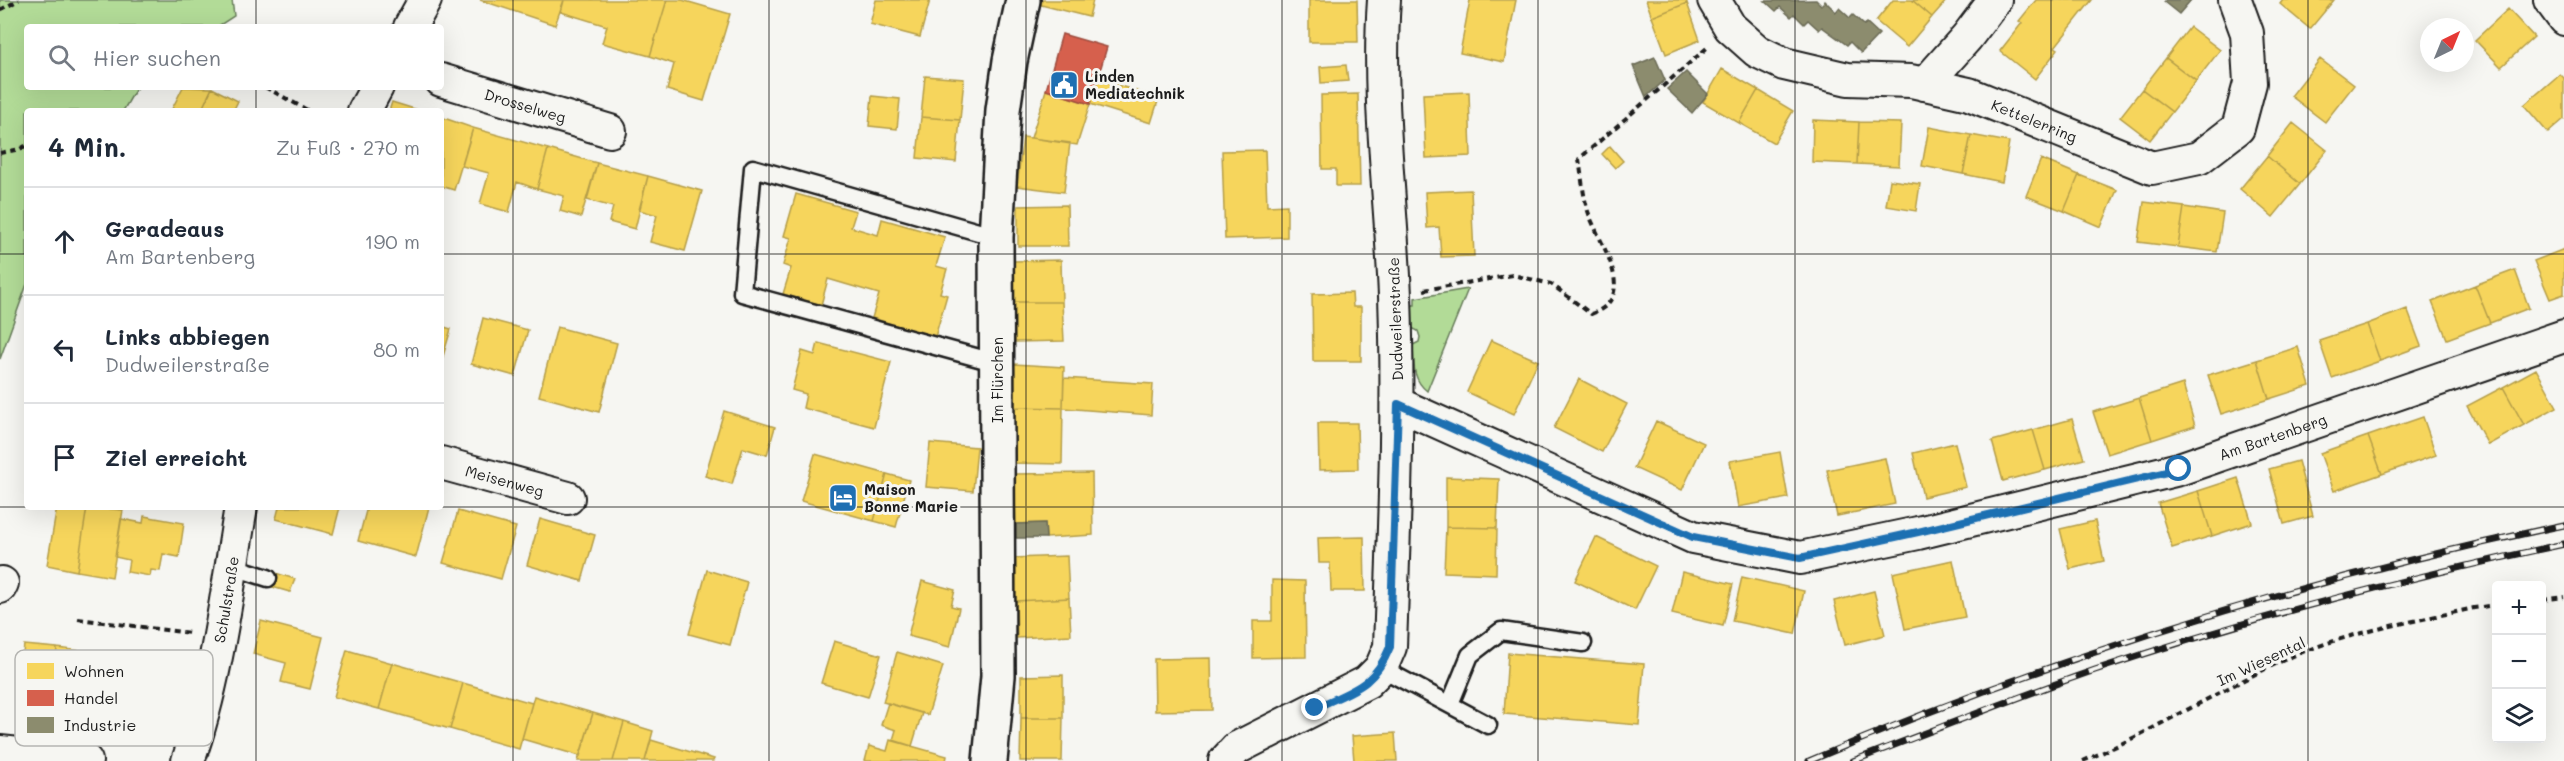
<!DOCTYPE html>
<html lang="de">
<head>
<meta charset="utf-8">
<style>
  :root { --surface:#fff; --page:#f6f6f7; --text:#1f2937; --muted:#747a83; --line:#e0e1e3 }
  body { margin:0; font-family:Mali,sans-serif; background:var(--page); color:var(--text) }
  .controls { position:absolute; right:18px; bottom:18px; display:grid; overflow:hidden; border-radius:6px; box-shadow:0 6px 24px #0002 }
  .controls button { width:54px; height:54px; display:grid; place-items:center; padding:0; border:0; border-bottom:2px solid var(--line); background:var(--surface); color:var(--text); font:30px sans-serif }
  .compass { position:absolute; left:2420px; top:18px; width:54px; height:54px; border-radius:50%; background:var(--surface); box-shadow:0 6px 24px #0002; rotate:43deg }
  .stop { position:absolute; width:18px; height:18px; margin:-14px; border:4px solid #1f6fb2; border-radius:50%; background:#fff }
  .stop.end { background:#1f6fb2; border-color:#fff; box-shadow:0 2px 6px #0008 }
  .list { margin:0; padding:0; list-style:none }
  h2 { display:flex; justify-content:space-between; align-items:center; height:78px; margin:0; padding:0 24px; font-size:26px }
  h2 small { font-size:20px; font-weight:400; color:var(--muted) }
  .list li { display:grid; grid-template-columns:39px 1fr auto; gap:18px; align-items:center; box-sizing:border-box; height:108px; padding:0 24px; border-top:2px solid var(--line) }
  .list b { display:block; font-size:22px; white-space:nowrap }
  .list p { margin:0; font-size:20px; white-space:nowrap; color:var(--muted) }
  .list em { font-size:20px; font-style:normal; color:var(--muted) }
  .icon { flex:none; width:33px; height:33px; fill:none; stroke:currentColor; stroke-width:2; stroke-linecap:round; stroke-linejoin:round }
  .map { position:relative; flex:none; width:2564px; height:761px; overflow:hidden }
  .search { position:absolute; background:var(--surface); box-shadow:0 6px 24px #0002; left:24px; top:24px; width:420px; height:66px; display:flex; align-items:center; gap:15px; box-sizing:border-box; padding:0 21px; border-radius:6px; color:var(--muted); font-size:22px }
  .panel { position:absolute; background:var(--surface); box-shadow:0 6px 24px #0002; left:24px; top:108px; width:420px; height:402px; border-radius:6px }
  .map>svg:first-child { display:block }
</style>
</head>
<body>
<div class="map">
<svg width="2564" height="761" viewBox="0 0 2564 761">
  <rect width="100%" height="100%" fill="#f6f6f2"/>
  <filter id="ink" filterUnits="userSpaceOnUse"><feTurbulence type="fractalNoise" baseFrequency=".0167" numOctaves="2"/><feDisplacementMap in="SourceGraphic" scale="12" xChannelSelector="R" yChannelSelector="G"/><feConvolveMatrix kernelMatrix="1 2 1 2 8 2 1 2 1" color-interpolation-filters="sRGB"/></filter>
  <g filter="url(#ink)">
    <path fill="#b2db97" stroke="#677c5a" stroke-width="1.5" d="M0,0H232L234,16L217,27H27V87H137L123,111H27V284L0,359Z
      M1468,289L1427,391C1412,379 1414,364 1413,345L1419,342L1420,337L1418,331L1412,328L1411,305H1415V298Z"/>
    <path fill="#f6d55c" stroke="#b59e49" stroke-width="1.5" d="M480,0H564L555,25Z
      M564,0H667L650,56L602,43L607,26L561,12Z
      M667,0H682L730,14L704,101L667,90L674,64L650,56Z
      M876,0H930L920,37L870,24Z
      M1042,0H1093L1089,17L1041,5Z
      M1309,0H1357L1358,42H1309Z
      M1470,0H1516L1504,62L1460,53Z
      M1646,0H1686L1687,3L1652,17Z
      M1893,0H1912L1932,17L1907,47L1876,21Z
      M1912,0H1947L1932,17Z
      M2036,0H2092L2055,47L2058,49L2035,79L2000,51L2022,23L2019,21Z
      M2283,0H2334L2310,29L2280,4Z
      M1687,3L1700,40L1666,54L1652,17Z
      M2508,9L2534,37L2501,67L2475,40Z
      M2190,27L2220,50L2196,81L2166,58Z
      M2166,58L2196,81L2172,112L2142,89Z
      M2320,59L2354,85L2325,122L2291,96Z
      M1346,65L1348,81L1321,83L1320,67Z
      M1722,69L1758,90L1739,123L1703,102Z
      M2560,74L2564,78V119L2548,133L2524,105Z
      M925,76L964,79L960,120L921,117Z
      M1098,79L1159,98L1151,123L1090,104Z
      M183,87L212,88L201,111H171Z
      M212,88L238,101L233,111H201Z
      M2142,89L2172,112L2150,140L2120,117Z
      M1046,90L1090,104L1077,145L1031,138Z
      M1758,90L1793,111L1774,143L1739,123Z
      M1469,92L1471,156L1426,158L1423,94Z
      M1358,94L1360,186H1336V169H1322L1321,95Z
      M872,96L900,99L897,129L869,126Z
      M392,102L421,111H389Z
      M441,117L473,128L454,190L441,186Z
      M921,117L960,120L956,162L917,158Z
      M1813,120L1859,122L1857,164L1812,162Z
      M1859,122L1901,123L1899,166L1857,164Z
      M2293,123L2327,150L2300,184L2267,156Z
      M1929,127L1971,135L1963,174L1922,166Z
      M473,128L548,149L537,189L517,182L509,212L480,204L489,173L462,166Z
      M1971,135L2009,142L2002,182L1963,174Z
      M1023,137L1070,143L1064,192L1017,186Z
      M1610,146L1623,161L1615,168L1602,154Z
      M548,149L597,163L581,217L560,211L564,196L537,189Z
      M1265,150L1267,206L1287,205V237L1225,239L1222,151Z
      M2267,156L2300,184L2273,217L2240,189Z
      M2041,159L2079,175L2064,211L2026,196Z
      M597,163L648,176L635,229L609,222L613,207L587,200Z
      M2079,175L2117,190L2101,227L2064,211Z
      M648,176L702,191L685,251L650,242L657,215L639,210Z
      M1890,180L1920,184L1916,211L1886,206Z
      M1471,190L1474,256L1441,257L1439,227L1427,228L1425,192Z
      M796,194L856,211L851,227L878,235L882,219L945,237L936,266L947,269L940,293L947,295L935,337L872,318L879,294L828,279L821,305L783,294L791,268L783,265L791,238L784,236Z
      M2144,202L2184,207L2178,247L2138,242Z
      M1067,205L1068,246H1018V206Z
      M2184,207L2223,213L2217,252L2178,247Z
      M2564,249V294L2550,299L2534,261Z
      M1061,260L1062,302H1014L1013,261Z
      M2515,270L2529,308L2490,323L2475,285Z
      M2475,285L2490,323L2447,339L2432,302Z
      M1352,293L1353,307H1361V361H1313L1312,294Z
      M1014,302H1062L1064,341L1015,342Z
      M2407,309L2421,346L2380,361L2367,324Z
      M483,318L528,330L515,376L471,364Z
      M2367,324L2380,361L2332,378L2319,340Z
      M441,326L451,329L441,363Z
      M557,327L617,343L599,412L539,396Z
      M1491,340L1538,361L1514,414L1467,392Z
      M818,343L891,362L874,427L803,408L806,394L792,390L802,351L815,355Z
      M2298,347L2310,386L2269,399L2257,360Z
      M2257,360L2269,399L2221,414L2208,375Z
      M1014,364L1064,367L1063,408L1012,407Z
      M2536,369L2557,407L2524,425L2503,387Z
      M1064,378L1153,384L1151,415L1063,408Z
      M1579,379L1627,404L1602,452L1554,428Z
      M2183,384L2195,426L2152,440L2139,398Z
      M2503,387L2524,425L2488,445L2467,406Z
      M2139,398L2152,440L2107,454L2093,412Z
      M1012,407L1063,408L1062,464L1011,463Z
      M724,411L775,427L767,455L743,448L732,484L705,476Z
      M2423,417L2436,455L2382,474L2368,436Z
      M2072,419L2084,459L2045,470L2033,430Z
      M1656,421L1704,443L1682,490L1634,468Z
      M1318,423H1357L1358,469L1319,470Z
      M2033,430L2045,470L2003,481L1992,441Z
      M2368,436L2382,474L2334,491L2320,453Z
      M930,443L977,447L973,491L926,487Z
      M1955,443L1966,487L1923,497L1913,453Z
      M1780,452L1788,498L1738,507L1730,461Z
      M815,454L887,474L874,521L801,501Z
      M1885,458L1895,504L1837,516L1827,470Z
      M2298,461L2313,516L2284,524L2269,469Z
      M1092,473L1093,535L1046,538L1045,523L1016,524L1014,474Z
      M887,474L909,480L896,527L874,521Z
      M1446,477L1499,479L1497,528L1446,527Z
      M2238,478L2252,523L2212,536L2198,491Z
      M2198,491L2212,536L2172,548L2158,503Z
      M57,507H87L77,571L47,565Z
      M87,507L123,510L112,577L77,571Z
      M279,507H340L333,534L276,519Z
      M367,507H429L416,557L358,541Z
      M458,511L516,527L501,579L443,563Z
      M144,516L184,523L179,557L163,554L160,571L151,570L150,576L127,572L129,560L115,557L121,519L143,523Z
      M540,519L595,535L582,581L527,565Z
      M2095,521L2104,561L2070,569L2060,529Z
      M1446,527L1497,528L1496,574L1444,572Z
      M1364,537L1365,591H1331L1330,563H1319L1318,538Z
      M1596,537L1656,566L1635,610L1575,581Z
      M1067,556L1069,598L1016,601L1013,558Z
      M1953,560L1965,617L1905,629L1893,573Z
      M707,570L747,582L730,645L689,634Z
      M269,571L295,579L290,592L265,585Z
      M1682,572L1733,584L1723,626L1672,614Z
      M1742,577L1804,591L1795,634L1732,621Z
      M1272,580L1305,581L1306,657L1253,658V621H1272Z
      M922,581L955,590L951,606L959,608L950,647L908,636Z
      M1874,591L1885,635L1845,645L1834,601Z
      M1069,598L1071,635L1017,638L1016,601Z
      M261,621L323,637L310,689L281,682L286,663L253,654Z
      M834,641L881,655L868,697L821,683Z
      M24,645L57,648L50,712L16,708Z
      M57,648L89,652L82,716L50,712Z
      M347,650L392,663L379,709L334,697Z
      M897,652L943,666L928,715L883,702Z
      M1508,653L1644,664L1639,725L1504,714Z
      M1211,658L1212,710L1155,711L1154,659Z
      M392,663L463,683L450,729L379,709Z
      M1063,675V718H1021V676Z
      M463,683L532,703L519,749L450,729Z
      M534,696L593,713L580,756L522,739Z
      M888,703L922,713L912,746L893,740L896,730L881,725Z
      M593,713L624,722L613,761H578Z
      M1021,718H1063L1062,761H1020Z
      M624,722L653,731L645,761H613Z
      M1395,733L1397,761H1354L1352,736Z
      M651,740L714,759L713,761H645Z
      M890,740L947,756L946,761H865L869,746L887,751Z"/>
    <path fill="#d6604d" stroke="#9e4c3e" stroke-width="1.5" d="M1062,34L1107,47L1090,104L1046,90Z"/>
    <path fill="#8c8c6e" stroke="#6a6a55" stroke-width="1.5" d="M1816,0L1821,5L1825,1L1836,12L1839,8L1850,18L1853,15L1864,25L1867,23L1879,34L1861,53L1850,42L1847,45L1822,27L1819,30L1808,20L1804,24L1794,14L1791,17L1780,7L1776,11L1765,1Z
      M2166,0H2191L2179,14L2164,2Z
      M1655,57L1665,80L1646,97L1633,66Z
      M1686,72L1708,94L1692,113L1667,89Z
      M1045,523L1046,538H1016V524Z"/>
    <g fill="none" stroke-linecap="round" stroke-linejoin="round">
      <g stroke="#1c1c1c" stroke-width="21">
        <path id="service" d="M996,237L753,168L742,293L997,363
          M231,566L268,578
          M1381,668L1488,725
          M1450,704L1470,655L1501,631L1583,643"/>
      </g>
      <g stroke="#1c1c1c" stroke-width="36">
        <g id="minor">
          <path id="s1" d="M1714,0L1730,27L1757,51L1784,64L1848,79L1911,81L1969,94L2152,168L2199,158L2238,128L2250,83L2247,33L2235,0"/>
          <path d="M2550,0L2564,19"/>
          <path d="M410,27L425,0"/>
          <path id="s2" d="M441,80L610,131"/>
          <path d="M1925,84L1967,37L1995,0"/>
          <path d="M364,111L377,87"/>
          <path id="s3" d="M1398,404L1693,537L1800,558L1918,533L2179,469L2564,336"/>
          <path id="s4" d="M441,463L568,498"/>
          <path d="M0,587L2,583"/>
          <path d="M0,752L86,761"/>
          <path id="s5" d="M188,761C217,680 227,591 241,507"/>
          <path d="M1225,761L1237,748L1367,682L1381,668L1390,647C1394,530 1399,413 1395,296C1391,198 1377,98 1384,0"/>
        </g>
      </g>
      <g stroke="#1c1c1c" stroke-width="38">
        <path id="tertiary" d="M990,761L998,676L996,237L1003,110L1010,61L1023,0"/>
      </g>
      <path stroke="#1c1c1c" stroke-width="4" stroke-dasharray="6 4.5" stroke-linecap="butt" d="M0,10L19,0
        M265,87L309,111
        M0,153L20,149L27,145
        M1424,290L1513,275L1551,284L1591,314C1640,297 1600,245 1589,214C1583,198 1582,177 1579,159L1708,47
        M2542,600L2564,597
        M78,619L190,633
        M2083,761C2152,732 2216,692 2284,660C2342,633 2412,622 2474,608L2496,605"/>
      <use href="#service" stroke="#f6f6f2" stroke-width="16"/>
      <use href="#minor" stroke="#f6f6f2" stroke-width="32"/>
      <use href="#tertiary" stroke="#f6f6f2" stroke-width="33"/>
      <g stroke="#1c1c1c" stroke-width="7">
        <path id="rail" d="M1809,761C2052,657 2306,579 2564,525
          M1853,761C1934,730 2014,698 2095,670C2249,618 2406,578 2564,544"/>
      </g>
      <use href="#rail" stroke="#f6f6f2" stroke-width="4.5" stroke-dasharray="14" stroke-linecap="butt"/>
    </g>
  </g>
  <g fill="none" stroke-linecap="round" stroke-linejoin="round" filter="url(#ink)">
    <path stroke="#1f6fb2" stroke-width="8" d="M1315,708C1352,690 1373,688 1390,647L1398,404L1693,537L1800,558L1918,532L2179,469"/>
  </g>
  <path fill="none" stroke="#1c1c1c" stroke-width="1.5" stroke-opacity="0.55" d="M256,0V27M513,0V761M769,0V761M1026,0V761M1282,0V761M1538,0V761M1795,0V761M2051,0V761M2308,0V761M256,87V111M0,254H27M441,254H2564M0,507H2564M256,507V761"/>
  <defs>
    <g id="civic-square" transform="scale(1.5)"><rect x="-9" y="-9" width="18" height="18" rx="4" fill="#1f6fb2" stroke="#f6f6f2"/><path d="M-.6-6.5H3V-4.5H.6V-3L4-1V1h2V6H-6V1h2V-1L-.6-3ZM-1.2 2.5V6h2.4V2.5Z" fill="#fff"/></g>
    <g id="hotel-square" transform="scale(1.5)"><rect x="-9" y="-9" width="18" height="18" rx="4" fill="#1f6fb2" stroke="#f6f6f2"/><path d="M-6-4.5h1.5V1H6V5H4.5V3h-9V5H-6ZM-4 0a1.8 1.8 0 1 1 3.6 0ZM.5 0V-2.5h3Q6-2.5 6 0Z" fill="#fff"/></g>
  </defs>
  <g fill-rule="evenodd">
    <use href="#civic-square" x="1064" y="85"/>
    <use href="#hotel-square" x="843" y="498"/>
  </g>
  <g text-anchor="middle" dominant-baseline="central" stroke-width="6" stroke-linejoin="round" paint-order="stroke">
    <g font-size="15" font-weight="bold" fill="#1c1c1c" stroke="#f6f6f2" text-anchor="start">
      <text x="1085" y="76">Linden<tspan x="1085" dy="17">Mediatechnik</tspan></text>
      <text x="864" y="489">Maison<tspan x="864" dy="17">Bonne Marie</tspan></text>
    </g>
    <g font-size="15" fill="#1c1c1c" stroke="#f6f6f2">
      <text stroke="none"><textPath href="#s2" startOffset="88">Drosselweg</textPath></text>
      <text stroke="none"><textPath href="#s1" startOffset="356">Kettelerring</textPath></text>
      <text transform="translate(1395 319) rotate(-92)">Dudweilerstraße</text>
      <text transform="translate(997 380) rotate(-90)">Im Flürchen</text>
      <text stroke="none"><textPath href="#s3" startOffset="921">Am Bartenberg</textPath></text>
      <text stroke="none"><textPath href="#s4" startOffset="66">Meisenweg</textPath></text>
      <text stroke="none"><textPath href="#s5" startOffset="166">Schulstraße</textPath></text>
      <text transform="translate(2261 661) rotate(-25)">Im Wiesental</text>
    </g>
  </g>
  <rect x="15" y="650" width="198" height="96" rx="9" fill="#f6f6f2" stroke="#b5b5b2" stroke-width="1.5"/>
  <rect x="27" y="663" width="27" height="16" fill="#f6d55c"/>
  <rect x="27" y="690" width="27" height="16" fill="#d6604d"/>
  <rect x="27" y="717" width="27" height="16" fill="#8c8c6e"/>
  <g font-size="16" fill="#1c1c1c">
    <text x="64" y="677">Wohnen</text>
    <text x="64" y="704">Handel</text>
    <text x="64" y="731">Industrie</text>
  </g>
</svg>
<div class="controls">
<button>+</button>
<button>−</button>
<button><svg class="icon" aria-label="layers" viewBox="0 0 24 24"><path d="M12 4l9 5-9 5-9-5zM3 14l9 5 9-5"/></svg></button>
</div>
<svg class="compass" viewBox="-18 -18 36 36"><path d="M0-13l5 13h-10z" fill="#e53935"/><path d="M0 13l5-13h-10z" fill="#747a83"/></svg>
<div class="stop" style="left:2179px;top:469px"></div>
<div class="stop end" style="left:1315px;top:708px"></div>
<div class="search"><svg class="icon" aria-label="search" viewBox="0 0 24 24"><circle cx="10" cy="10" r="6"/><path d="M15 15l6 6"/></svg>Hier suchen</div>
<section class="panel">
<h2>4 Min.<small>Zu Fuß · 270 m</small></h2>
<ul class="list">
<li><svg class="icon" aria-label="ahead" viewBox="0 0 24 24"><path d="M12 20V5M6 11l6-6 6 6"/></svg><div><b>Geradeaus</b><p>Am Bartenberg</p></div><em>190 m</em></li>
<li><svg class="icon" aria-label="left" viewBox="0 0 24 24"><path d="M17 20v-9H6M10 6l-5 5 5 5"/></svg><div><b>Links abbiegen</b><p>Dudweilerstraße</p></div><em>80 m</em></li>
<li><svg class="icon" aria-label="arrive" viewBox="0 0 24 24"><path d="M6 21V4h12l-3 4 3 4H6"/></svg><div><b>Ziel erreicht</b></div></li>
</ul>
</section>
</div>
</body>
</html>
